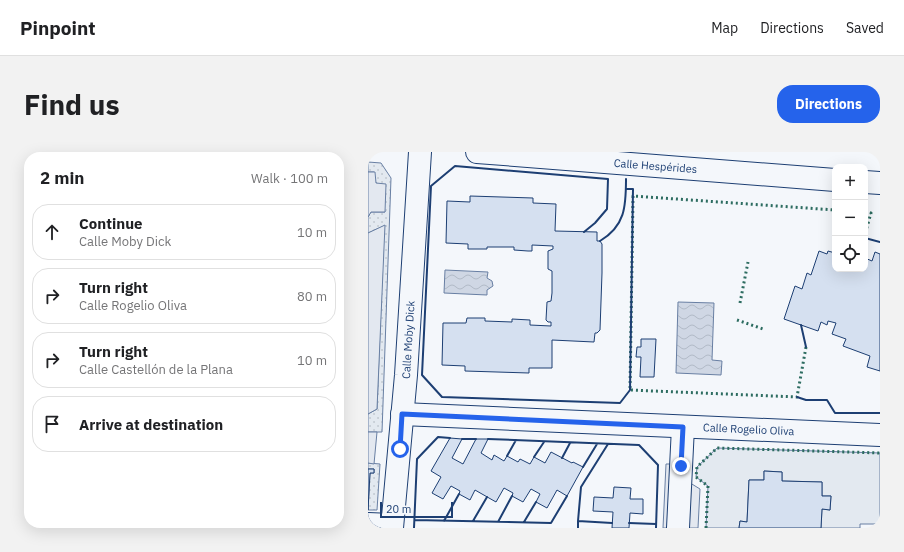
<!DOCTYPE html>
<html lang="en">
<head>
<meta charset="utf-8">
<style>
  :root { --surface:#fff; --page:#f2f2f2; --text:#202124; --muted:#757577; --line:#e0e0e0; --accent:#2563eb }
  body { margin:0; font-family:"IBM Plex Sans",sans-serif; background:var(--page); color:var(--text) }
  .controls { position:absolute; right:12px; top:12px; display:grid; overflow:hidden; border-radius:8px; box-shadow:0 4px 16px #0002 }
  .controls button { width:36px; height:36px; display:grid; place-items:center; padding:0; border:0; border-bottom:1px solid var(--line); background:var(--surface); color:var(--text); font:20px sans-serif }
  .scale { position:absolute; left:12px; bottom:10px; width:73px; box-sizing:border-box; padding-left:4px; border:2px solid #1d3f73; border-top:0; font-size:11px; line-height:14px; white-space:nowrap; color:#1d3f73; -webkit-text-stroke:3px #f4f7fb; paint-order:stroke }
  .stop { position:absolute; width:12px; height:12px; margin:-9px; border:3px solid #2563eb; border-radius:50%; background:#fff }
  .stop.end { background:#2563eb; border-color:#fff; box-shadow:0 1px 4px #0008 }
  .list { margin:0; padding:0; list-style:none }
  h2 { display:flex; justify-content:space-between; align-items:center; height:52px; margin:0; padding:0 16px; font-size:17px }
  h2 small { font-size:13px; font-weight:400; color:var(--muted) }
  .list li { display:grid; grid-template-columns:26px 1fr auto; gap:12px; align-items:center; box-sizing:border-box; height:56px; margin:0 8px 8px; padding:0 8px; border:1px solid var(--line); border-radius:16px }
  .list b { display:block; font-size:15px; white-space:nowrap }
  .list p { margin:0; font-size:13px; white-space:nowrap; color:var(--muted) }
  .list em { font-size:13px; font-style:normal; color:var(--muted) }
  .icon { flex:none; width:22px; height:22px; fill:none; stroke:currentColor; stroke-width:2; stroke-linecap:round; stroke-linejoin:round }
  .map { position:relative; flex:none; width:512px; height:376px; overflow:hidden; border-radius:16px }
  header { display:flex; align-items:center; gap:24px; box-sizing:border-box; height:56px; padding:0 20px; background:var(--surface); border-bottom:1px solid var(--line) }
  header strong { font-size:19px }
  nav { display:flex; gap:22px; margin-inline-start:auto; font-size:14px }
  .intro { display:flex; align-items:center; justify-content:space-between; box-sizing:border-box; height:96px; padding:0 24px }
  h1 { margin:0; font-size:28px }
  .button { padding:10px 18px; border-radius:16px; background:var(--accent); color:#fff; font-size:14px; font-weight:700 }
  main { display:flex; gap:24px; padding:0 24px }
  aside { flex:1; background:var(--surface); border-radius:16px; box-shadow:0 4px 16px #0002 }
  .map>svg:first-child { display:block }
</style>
</head>
<body>
<header>
<strong>Pinpoint</strong>
<nav><a>Map</a><a>Directions</a><a>Saved</a></nav>
</header>
<div class="intro"><h1>Find us</h1><a class="button">Directions</a></div>
<main>
<aside>
<h2>2 min<small>Walk · 100 m</small></h2>
<ul class="list">
<li><svg class="icon" aria-label="ahead" viewBox="0 0 24 24"><path d="M12 20V5M6 11l6-6 6 6"/></svg><div><b>Continue</b><p>Calle Moby Dick</p></div><em>10 m</em></li>
<li><svg class="icon" aria-label="right" viewBox="0 0 24 24"><path d="M7 20v-9h11M14 6l5 5-5 5"/></svg><div><b>Turn right</b><p>Calle Rogelio Oliva</p></div><em>80 m</em></li>
<li><svg class="icon" aria-label="right" viewBox="0 0 24 24"><path d="M7 20v-9h11M14 6l5 5-5 5"/></svg><div><b>Turn right</b><p>Calle Castellón de la Plana</p></div><em>10 m</em></li>
<li><svg class="icon" aria-label="arrive" viewBox="0 0 24 24"><path d="M6 21V4h12l-3 4 3 4H6"/></svg><div><b>Arrive at destination</b></div></li>
</ul>
</aside>
<div class="map">
<svg width="512" height="376" viewBox="0 0 512 376">
  <defs>
    <pattern id="garden-dots" width="8" height="8" patternUnits="userSpaceOnUse"><rect width="8" height="8" fill="#e3e9f0"/><path d="M2 2h.1M6 6h.1" fill="none" stroke="#c2c9d1" stroke-width="1.8" stroke-linecap="round"/></pattern>
    <pattern id="water-waves" width="16" height="10" patternUnits="userSpaceOnUse"><rect width="16" height="10" fill="#cfd7e4"/><path d="M0 5q4-4 8 0t8 0" fill="none" stroke="#b1bac7"/></pattern>
  </defs>
  <rect width="100%" height="100%" fill="#f4f7fb"/>
  <path fill="#e3e9f0" stroke="#687fa3" d="M349,296L512,301V372H492V376H453L454,357L462,358L463,344H454V330L414,329V320L396,319V328H381L379,370L372,369L371,376H338L340,334L328,325L329,315Z"/>
  <path fill="url(#garden-dots)" stroke="#687fa3" d="M0,10L13,11L23,26L14,280H0V262L9,257L16,74L0,81V65L3,60H17L10,32L7,30L6,20H0Z
    M0,311L12,312L9,358H0L2,321H6V317H0Z"/>
  <path fill="#e3e8f0" stroke="#687fa3" d="M0,20H7L8,31L18,32L17,60H3L0,65Z
    M17,73L9,257L0,262V81Z
    M0,280H9L6,312L0,311Z
    M298,312H303L301,376H295Z
    M319,329L332,337L330,376H317Z"/>
  <path fill="url(#water-waves)" stroke="#687fa3" d="M77,118L120,120L119,126L124,129L125,134L119,138V143L76,141Z
    M310,150L346,151L344,208L354,209L353,223L308,221Z"/>
  <path fill="#d5e0f0" stroke="#1d3f73" d="M102,44L165,46V51L188,52L187,79L229,80V89H232L234,92V121L232,178L229,181H227L226,190L184,188V216H161V221L97,219V214L74,213L75,171H98L99,166H117V169L144,170V167L162,168V173L183,174V170H180L178,168L179,150L183,149L184,141V119L180,117V99L185,97V94L164,93V99H160L146,98V95H119V97H100V92L78,91L79,49L102,50Z
    M451,99L459,102L460,99L467,101V117H497V106L504,109L507,100L512,102V219L499,215L502,204L475,194L478,187L464,182L468,171L460,169L459,173L453,170L450,179L416,167L427,134L434,137L439,121L443,123Z
    M273,187H288L286,225H272L273,205H268L269,195H273Z
    M82,286L94,287L84,306L95,312L108,287H120L113,301L124,308L126,303L136,309L139,304L150,310L152,307L162,312L166,305L177,311L183,300L204,311L205,310L215,315L199,344L189,338L179,356L168,350L172,342L163,337L155,350L144,344L145,341L136,336L128,350L107,338L102,348L91,342L92,339L83,334L75,347L64,341L73,325L63,319Z
    M0,317H6V321H2L0,358Z
    M396,319L414,320V329L454,330V344H463L462,358L454,357L453,376H371L372,369L379,370L381,328H396Z
    M246,335L263,336L262,347H275V362L262,361L261,376H244L245,360L225,359L226,345L245,346Z"/>
  <g fill="none" stroke-linecap="round" stroke-linejoin="round">
    <g stroke="#1d3f73" stroke-width="24">
      <g id="minor">
        <path id="s1" d="M109,0L467,28"/>
        <path d="M497,30L512,31"/>
        <path id="s2" d="M34,262L512,283"/>
        <path d="M0,372L24,373"/>
        <path id="s3" d="M24,376L38,223L52,0"/>
        <path d="M310,376L315,275"/>
      </g>
    </g>
    <use href="#minor" stroke="#f4f7fb" stroke-width="22"/>
    <path stroke="#2c6c60" stroke-width="3" stroke-dasharray="2 3" stroke-linecap="butt" d="M497,60L503,61L497,82
      M372,151L380,110
      M369,168L395,177
      M438,195L429,245L262,238L265,44L467,58
      M338,376L340,334L328,325L329,315L349,296L512,301"/>
    <path stroke="#1d3f73" stroke-width="2" d="M216,80L227,71L239,57L240,27L87,14L63,34L54,223L74,245L252,251L262,238L265,37H258
      M497,86L512,90
      M232,89C257,74 258,55 258,27
      M433,173L438,195
      M429,245L438,248H459L467,261H512
      M94,287H108
      M120,287L271,293L290,313L288,376
      M240,292L213,335L210,369L244,371
      M139,304L148,288
      M166,305L176,290
      M194,306L202,291
      M215,315L229,292
      M47,368L183,371L199,344
      M76,369L91,342
      M105,369L119,345
      M130,370L144,344
      M156,370L168,350
      M261,371L288,372
      M46,376L49,307L70,285L82,286
      M210,376V369"/>
  </g>
  <g fill="none" stroke-linecap="round" stroke-linejoin="round">
    <path stroke="#2563eb" stroke-width="5" d="M32,297L34,262L315,275L313,314"/>
  </g>
  <g text-anchor="middle" dominant-baseline="central" stroke-width="3" stroke-linejoin="round" paint-order="stroke">
    <g font-size="11" fill="#1d3f73" stroke="#f4f7fb">
      <text stroke="none"><textPath href="#s1" startOffset="179">Calle Hespérides</textPath></text>
      <text stroke="none"><textPath href="#s3" startOffset="189">Calle Moby Dick</textPath></text>
      <text stroke="none"><textPath href="#s2" startOffset="347">Calle Rogelio Oliva</textPath></text>
    </g>
  </g>
</svg>
<div class="controls">
<button>+</button>
<button>−</button>
<button><svg class="icon" aria-label="locate" viewBox="0 0 24 24"><circle cx="12" cy="12" r="6"/><path d="M12 2v4M12 18v4M2 12h4M18 12h4"/></svg></button>
</div>
<div class="scale">20 m</div>
<div class="stop" style="left:32px;top:297px"></div>
<div class="stop end" style="left:313px;top:314px"></div>
</div>
</main>
</body>
</html>
